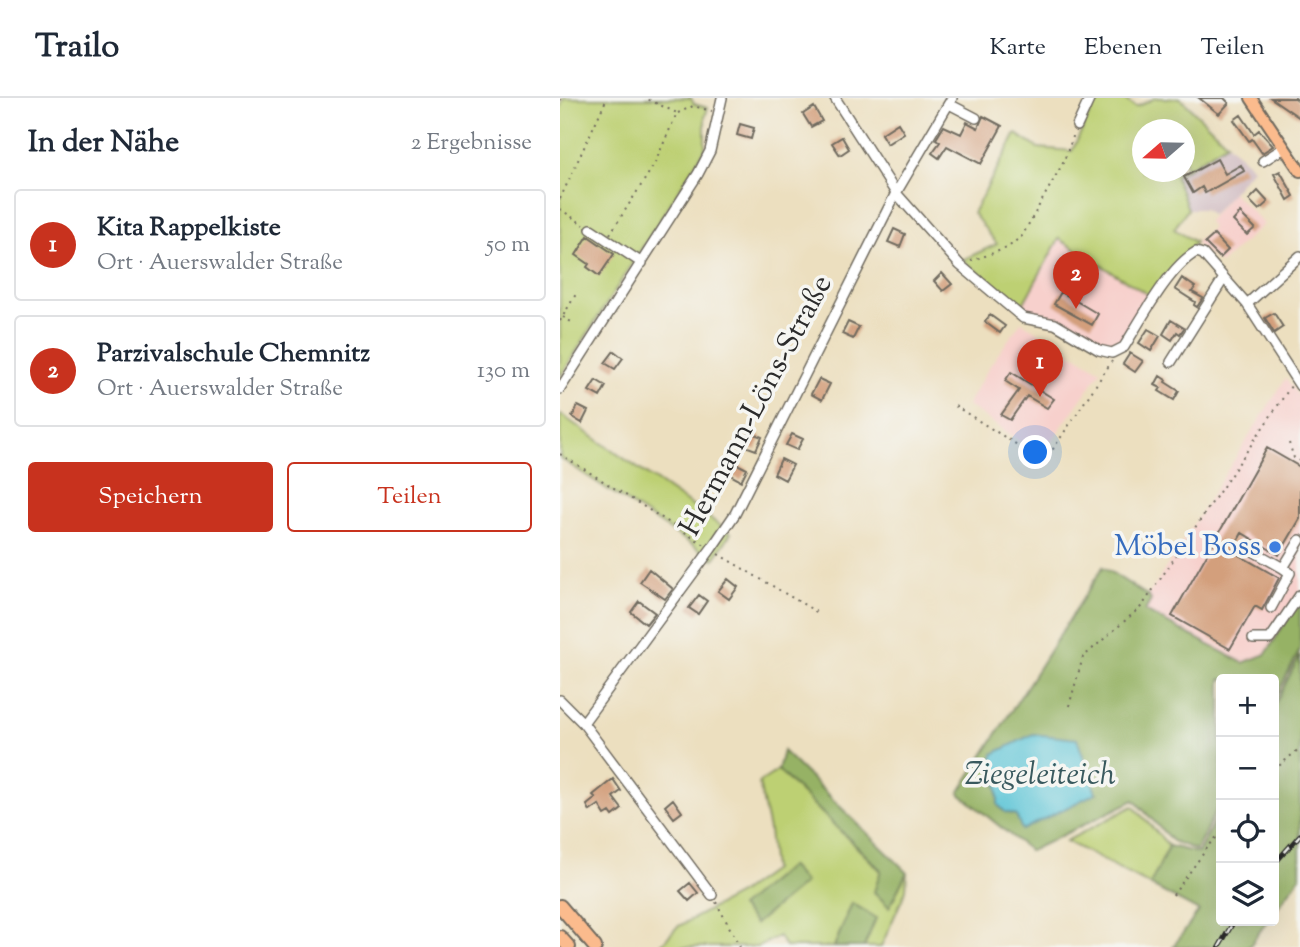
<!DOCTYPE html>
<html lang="de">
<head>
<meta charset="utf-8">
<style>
  :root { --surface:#fff; --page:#f6f6f7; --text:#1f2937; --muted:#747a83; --line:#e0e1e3; --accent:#c8321e }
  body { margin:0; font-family:"Sorts Mill Goudy",serif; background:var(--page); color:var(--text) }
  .controls { position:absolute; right:21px; bottom:21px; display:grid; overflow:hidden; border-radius:7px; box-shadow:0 7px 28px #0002 }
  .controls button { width:63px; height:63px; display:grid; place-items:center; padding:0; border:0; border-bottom:2px solid var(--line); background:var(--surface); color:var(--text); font:35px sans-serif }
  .compass { position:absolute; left:572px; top:21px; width:63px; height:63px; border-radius:50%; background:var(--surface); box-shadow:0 7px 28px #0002; rotate:250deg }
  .you { position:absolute; left:476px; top:355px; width:24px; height:24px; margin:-18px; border:5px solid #fff; border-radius:50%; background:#1a73e8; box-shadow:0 0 0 10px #1a73e833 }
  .badge { display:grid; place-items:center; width:46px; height:46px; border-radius:50%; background:var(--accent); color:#fff; font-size:23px; font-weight:700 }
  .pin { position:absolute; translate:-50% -58px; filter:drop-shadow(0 2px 4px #0008) }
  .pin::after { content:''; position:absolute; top:37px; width:24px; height:21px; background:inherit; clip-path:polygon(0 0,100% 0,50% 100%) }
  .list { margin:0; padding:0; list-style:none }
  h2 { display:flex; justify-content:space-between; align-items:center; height:91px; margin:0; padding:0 28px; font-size:30px }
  h2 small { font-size:23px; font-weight:400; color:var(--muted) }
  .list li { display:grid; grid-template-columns:46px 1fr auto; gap:21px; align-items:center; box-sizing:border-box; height:112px; margin:0 14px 14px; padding:0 14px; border:2px solid var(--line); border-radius:7px }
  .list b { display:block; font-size:26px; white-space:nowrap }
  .list p { margin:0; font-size:23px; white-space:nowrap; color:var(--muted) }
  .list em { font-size:23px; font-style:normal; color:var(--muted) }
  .actions { display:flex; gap:14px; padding:21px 28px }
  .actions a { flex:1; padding:16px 0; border:2px solid var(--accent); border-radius:7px; text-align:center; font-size:24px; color:var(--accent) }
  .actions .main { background:var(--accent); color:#fff }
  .icon { flex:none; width:38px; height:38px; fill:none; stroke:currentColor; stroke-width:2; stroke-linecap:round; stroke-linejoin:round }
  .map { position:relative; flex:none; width:740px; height:849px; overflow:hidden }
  header { display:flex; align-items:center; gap:42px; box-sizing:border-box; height:98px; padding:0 35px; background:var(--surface); border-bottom:2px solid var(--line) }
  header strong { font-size:33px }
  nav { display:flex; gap:38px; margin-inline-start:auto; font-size:24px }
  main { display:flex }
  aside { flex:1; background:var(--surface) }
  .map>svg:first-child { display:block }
</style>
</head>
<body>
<header>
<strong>Trailo</strong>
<nav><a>Karte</a><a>Ebenen</a><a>Teilen</a></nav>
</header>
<main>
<aside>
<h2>In der Nähe<small>2 Ergebnisse</small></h2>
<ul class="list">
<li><span class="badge">1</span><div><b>Kita Rappelkiste</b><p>Ort · Auerswalder Straße</p></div><em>50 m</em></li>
<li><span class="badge">2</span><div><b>Parzivalschule Chemnitz</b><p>Ort · Auerswalder Straße</p></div><em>130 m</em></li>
</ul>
<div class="actions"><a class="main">Speichern</a><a>Teilen</a></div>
</aside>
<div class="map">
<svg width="740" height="849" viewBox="0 0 740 849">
  <rect width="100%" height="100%" fill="#f6f6f2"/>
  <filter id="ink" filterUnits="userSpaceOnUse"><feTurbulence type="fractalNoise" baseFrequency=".0143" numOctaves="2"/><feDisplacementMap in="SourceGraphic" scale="14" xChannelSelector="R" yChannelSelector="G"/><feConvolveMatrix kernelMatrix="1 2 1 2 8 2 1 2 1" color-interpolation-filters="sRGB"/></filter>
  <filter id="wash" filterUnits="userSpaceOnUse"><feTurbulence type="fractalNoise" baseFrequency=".00686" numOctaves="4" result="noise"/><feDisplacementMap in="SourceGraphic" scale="28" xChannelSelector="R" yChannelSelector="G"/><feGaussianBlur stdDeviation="1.57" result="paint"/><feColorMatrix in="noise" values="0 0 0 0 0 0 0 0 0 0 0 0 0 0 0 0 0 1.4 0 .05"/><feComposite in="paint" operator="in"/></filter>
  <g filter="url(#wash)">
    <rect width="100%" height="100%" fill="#ecdfbf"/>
    <path fill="#f7d0cc" d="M672,94L704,126L660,166L635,145L652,130L648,123Z
      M498,140L595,201L560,245L546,247L491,219L475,217L462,208Z
      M461,224L541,273L481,358L407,307L431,266Z
      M726,280L740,300V500L706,556L683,565L585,513L591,502L588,498Z"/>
    <path fill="#d2bec3" d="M667,45L693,70L652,117L644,111H628L615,78L624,74L625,72Z"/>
    <path fill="#bdd073" stroke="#747e4f" stroke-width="2" d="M4,0H131L134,6L148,10L145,19V51L0,279V10Z
      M537,0H562L576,9L595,0H620L667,45L625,72L624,32H582V74H622L615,78L628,111L614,131L635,144L615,170L595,201L499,141L462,208L402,162L437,146L413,115L456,36L478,50L512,53Z
      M0,316L171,435L154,461L0,360Z
      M218,672L321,773L329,809L347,774L346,792L321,849H304L316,820L292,805L274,849H225L219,838L197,849H99L117,829L179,796L213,772L209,732L199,685Z
      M573,708L609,748L590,787L506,743Z"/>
    <path fill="#96b265" stroke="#606e48" stroke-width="2" fill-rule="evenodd" d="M543,469L588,498L591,502L585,513L683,565L706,556L740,500V552L714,602V581H661V703L636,752L612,743L574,702L470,753L399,695ZM432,668L536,695L456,717C431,711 442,704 436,686C434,679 432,675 432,668Z
      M740,557V779L714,814V608Z
      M223,653L347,774L329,809L314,794L321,772L218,672Z
      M661,710V823H707L689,849H613L639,813L590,787L609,748L638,755Z
      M230,768L245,785L195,826L180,809Z
      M292,805L316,820L304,849H274Z"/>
    <path fill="#59c3d5" stroke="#427780" stroke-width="2" d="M473,636L517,641L536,695L462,732L456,717L445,714L438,707C438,701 438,693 437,687C433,672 431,673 433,656Z"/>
    <g id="blocks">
      <path fill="#d39f7b" d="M639,0H664L669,5L659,16Z
        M711,0H735L740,4V20Z
        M254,9L262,23L251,29L243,16Z
        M681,17L694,36L699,32L713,48L702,55L692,41L689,43L674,22Z
        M423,18L442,28L421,66L387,48L379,60L372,55L380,44L376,41L384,28L401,36L407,24L418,30Z
        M338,25L344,35L327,46L321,36Z
        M180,26L194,30L191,41L177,37Z
        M282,39L289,51L280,57L272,45Z
        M657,61L665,76L681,67L684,73L645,95L642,89L633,95L624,79Z
        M720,73L734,98L728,102L714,76Z
        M698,93L708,104L699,112L689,102Z
        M680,115L695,130L687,137L673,123Z
        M334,131L345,136L340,149L328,144Z
        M654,137L668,152L660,160L645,145Z
        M28,138L54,156L39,178L27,169L29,166L16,157Z
        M382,175L392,186L383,193L374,183Z
        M622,180L635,189L632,194L643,200L637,209L634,207L635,204L615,191Z
        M501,194L538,216L532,227L494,206Z
        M714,215L723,229L714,235L705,220Z
        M430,217L445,228L440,235L425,224Z
        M611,222L624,230L620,236L617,234L612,242L603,236Z
        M288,224L299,229L293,241L282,236Z
        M588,231L600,238L591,253L579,245Z
        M54,253L63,260L55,271L45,265Z
        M570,255L583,263L575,274L563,266Z
        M451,274L494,301L487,310L467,298L450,322L441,317L459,292L445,283Z
        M600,278L606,282L605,284L619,293L614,302L599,293L601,290L595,287Z
        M259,281L270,286L262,302L251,296Z
        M36,282L46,288L40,299L29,293Z
        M18,308L28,313L22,325L12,319Z
        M190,334L202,339L196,352L185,348Z
        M232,336L243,341L237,352L226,347Z
        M707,350L740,369V421L719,457L682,435L672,453L719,480L702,512L695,508L670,551L612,518Z
        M221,361L233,367L225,382L214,376Z
        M177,366L187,371L181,383L170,377Z
        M89,471L113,491L105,501L80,484Z
        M168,481L178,489L169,501L158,493Z
        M139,497L147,503L138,516L129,510Z
        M79,503L95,515L86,526L71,514Z
        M53,681L61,693L53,699L62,711L53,718L50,714L45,717L39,707L30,713L27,707L36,700L33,697Z
        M113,701L122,714L114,720L105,708Z
        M130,785L138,795L129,803L120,793Z"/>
    </g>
  </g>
  <g filter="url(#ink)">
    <use href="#blocks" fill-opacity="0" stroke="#6f6a5f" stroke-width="2"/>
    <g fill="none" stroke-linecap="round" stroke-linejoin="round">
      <g stroke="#6f6a5f" stroke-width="12">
        <path id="minor" d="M275,0L336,95L400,167L463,220L495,226L539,252L552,255L564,249C581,222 609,169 636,154L643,156L687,206L740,288
          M389,6L416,20
          M517,28L530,0
          M703,63L724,50
          M31,131L82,165
          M687,206L740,158
          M611,264L664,180
          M0,291L138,76L150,53L162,0
          M686,449L723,470
          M711,510L730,475L723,470L740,442
          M693,541H710L740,497
          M0,602L23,625L152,797
          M23,625L151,451L175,416L336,95L392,0"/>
      </g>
      <g stroke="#6f6a5f" stroke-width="14">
        <path id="major" d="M691,0L740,73"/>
      </g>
      <g stroke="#6f6a5f" stroke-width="16">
        <path id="highway" d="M0,808L35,849
          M0,839L9,849"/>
      </g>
      <path stroke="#6f6a5f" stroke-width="2" stroke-dasharray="2 5" stroke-linecap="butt" d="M0,3L1,0
        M118,15L133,8L152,13
        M0,101L47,0
        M0,111L24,127
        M50,136L94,67L117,15L85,0
        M411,163L447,150L462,138L503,65L514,36
        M3,219L15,226
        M0,223L16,196
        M395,308L483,363L487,360L552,263
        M729,345L734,360L740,363
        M0,356L145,447
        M158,456L260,516
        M509,608L523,559L582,508L731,288
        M714,672L740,650
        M613,797L648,749L661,734
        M156,804L180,849"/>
      <use href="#minor" stroke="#fff" stroke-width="9"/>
      <use href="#major" stroke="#fbbb8d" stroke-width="10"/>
      <use href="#highway" stroke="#fbbb8d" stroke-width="12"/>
      <g stroke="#2b2b2b" stroke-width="5">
        <path id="rail" d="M714,766L740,737
          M659,849L674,823"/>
      </g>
      <use href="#rail" stroke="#f6f6f2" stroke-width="2.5" stroke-dasharray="8" stroke-linecap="butt"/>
    </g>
  </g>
  <circle fill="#3f7fe0" stroke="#f6f6f2" stroke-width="2.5" cx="715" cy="449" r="7"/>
  <g text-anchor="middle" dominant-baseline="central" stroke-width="7" stroke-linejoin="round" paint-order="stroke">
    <g font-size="30" fill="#2b2b2b" stroke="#f6f6f2">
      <text transform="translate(197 308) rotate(-62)">Hermann-Löns-Straße</text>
    </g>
    <g font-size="30" fill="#366cbe" stroke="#f6f6f2" text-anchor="end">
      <text x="701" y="449">Möbel Boss</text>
    </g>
    <g font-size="32" font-style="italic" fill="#39595e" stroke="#f6f6f2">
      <text x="480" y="678">Ziegeleiteich</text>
    </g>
  </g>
</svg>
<div class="controls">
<button>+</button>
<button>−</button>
<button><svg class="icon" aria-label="locate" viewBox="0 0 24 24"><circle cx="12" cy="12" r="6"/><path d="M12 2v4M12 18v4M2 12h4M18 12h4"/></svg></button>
<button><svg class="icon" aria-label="layers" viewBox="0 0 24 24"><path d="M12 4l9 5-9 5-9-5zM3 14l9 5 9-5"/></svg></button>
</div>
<svg class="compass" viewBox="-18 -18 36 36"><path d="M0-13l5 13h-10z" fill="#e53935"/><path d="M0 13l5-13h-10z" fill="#747a83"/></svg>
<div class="you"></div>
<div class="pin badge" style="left:480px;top:299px">1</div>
<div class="pin badge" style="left:516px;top:211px">2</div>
</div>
</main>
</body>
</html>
